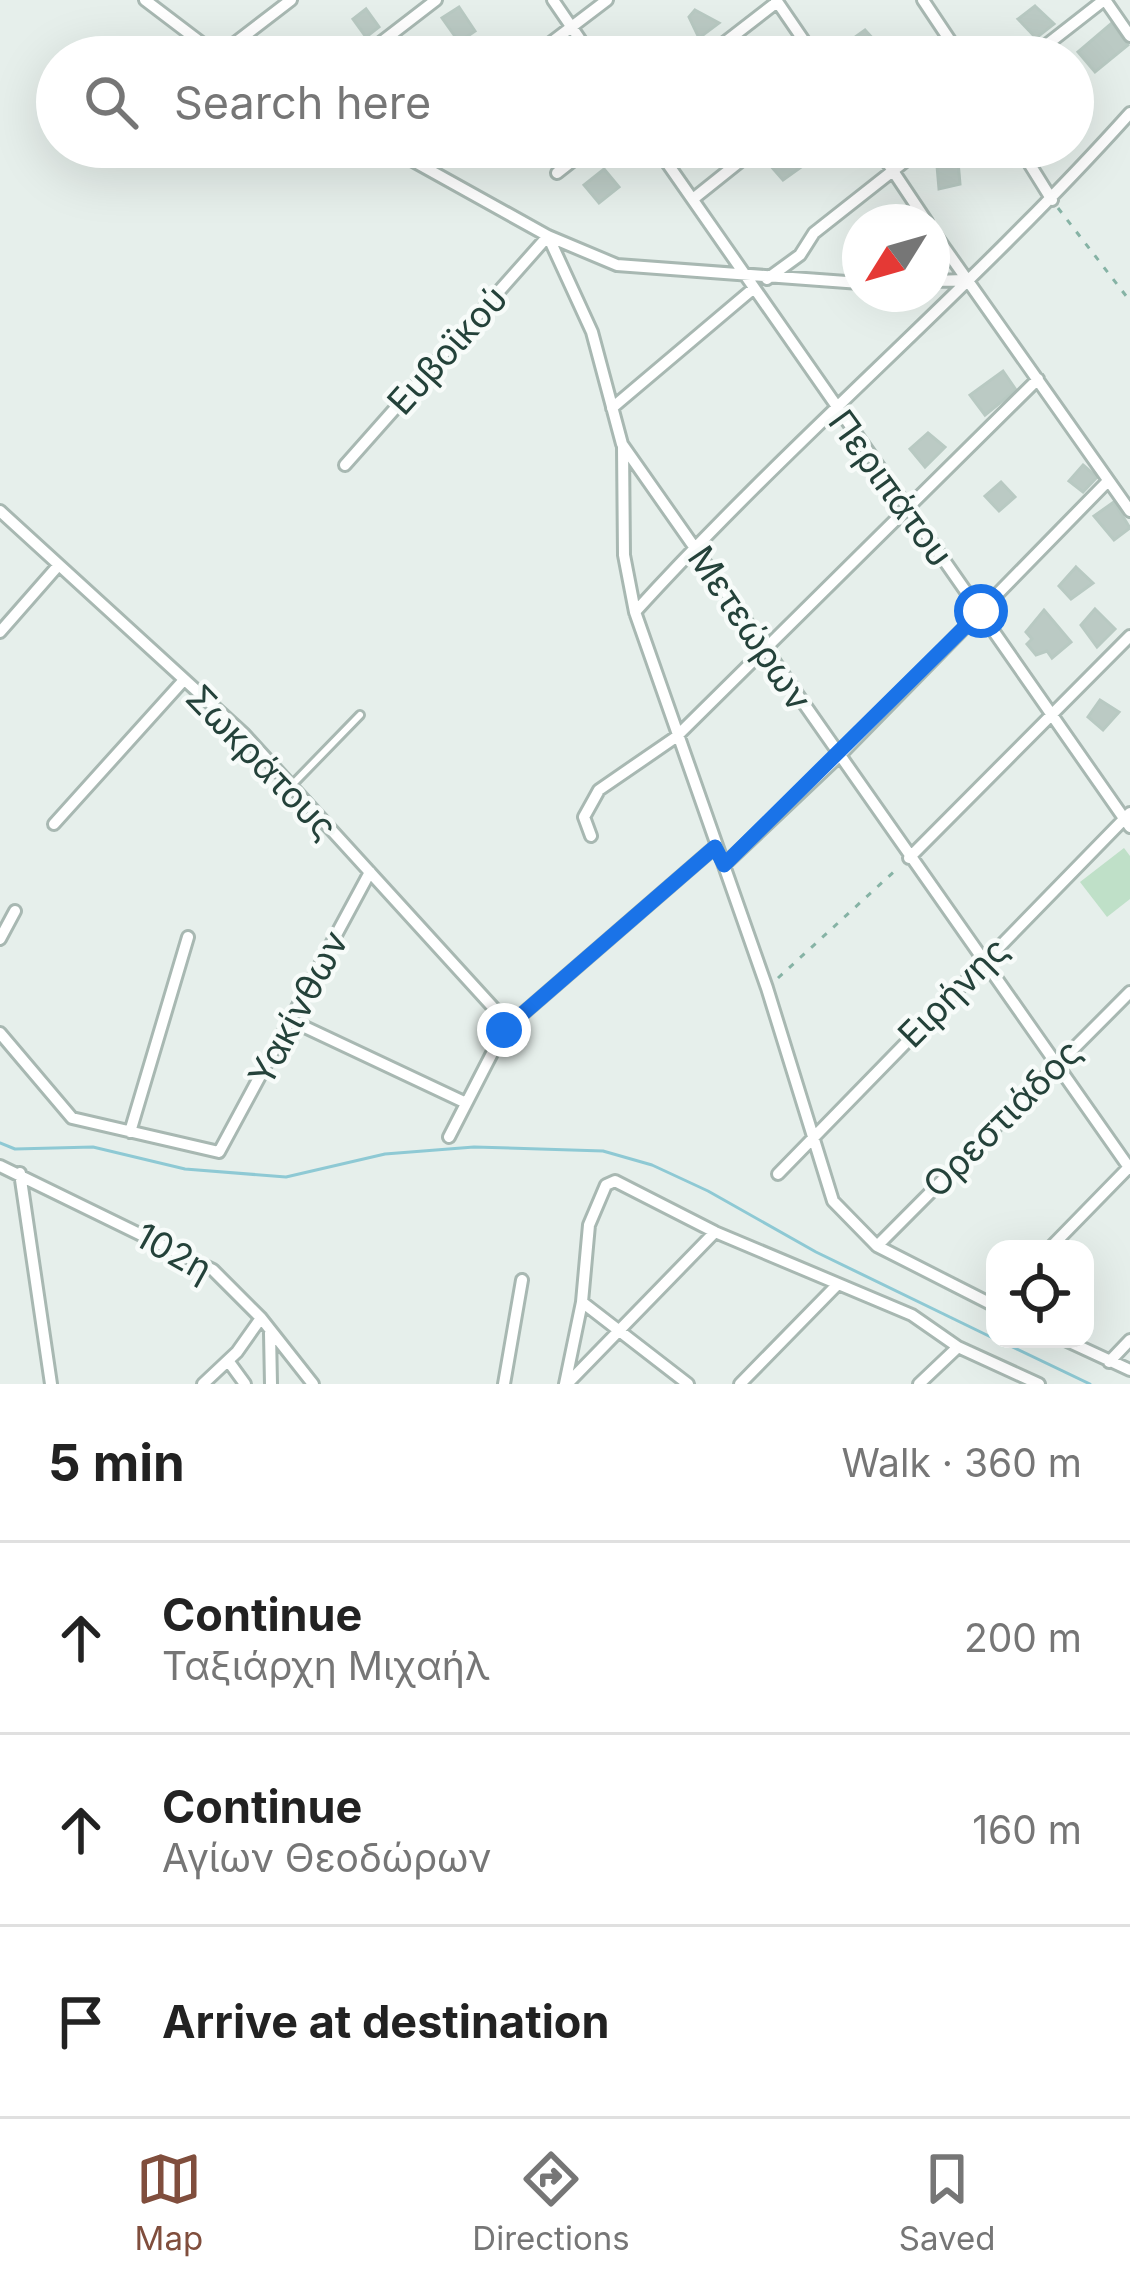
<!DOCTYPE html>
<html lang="en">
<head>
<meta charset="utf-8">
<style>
  :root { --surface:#fff; --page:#f2f2f2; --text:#222; --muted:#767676; --line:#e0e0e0; --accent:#804e3d }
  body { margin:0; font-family:Inter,sans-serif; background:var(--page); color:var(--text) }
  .controls { position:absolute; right:36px; bottom:36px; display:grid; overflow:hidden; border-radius:24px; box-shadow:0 12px 48px #0002 }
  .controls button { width:108px; height:108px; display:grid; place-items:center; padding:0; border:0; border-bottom:3px solid var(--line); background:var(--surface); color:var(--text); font:60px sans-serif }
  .compass { position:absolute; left:842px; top:204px; width:108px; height:108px; border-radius:50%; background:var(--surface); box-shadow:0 12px 48px #0002; rotate:233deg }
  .stop { position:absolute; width:36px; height:36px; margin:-27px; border:9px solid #1a73e8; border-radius:50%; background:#fff }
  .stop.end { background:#1a73e8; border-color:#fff; box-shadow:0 3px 12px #0008 }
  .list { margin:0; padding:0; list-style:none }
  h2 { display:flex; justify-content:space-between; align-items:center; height:156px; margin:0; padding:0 48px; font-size:51px }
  h2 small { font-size:39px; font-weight:400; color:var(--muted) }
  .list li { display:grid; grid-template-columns:78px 1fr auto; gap:36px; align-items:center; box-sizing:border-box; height:192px; padding:0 48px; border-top:3px solid var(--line) }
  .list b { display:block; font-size:45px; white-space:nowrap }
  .list p { margin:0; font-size:39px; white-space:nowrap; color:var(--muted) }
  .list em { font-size:39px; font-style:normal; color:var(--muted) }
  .icon { flex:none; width:66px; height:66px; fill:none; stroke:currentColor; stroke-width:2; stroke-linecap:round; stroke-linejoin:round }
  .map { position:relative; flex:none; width:1130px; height:1384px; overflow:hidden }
  .search { position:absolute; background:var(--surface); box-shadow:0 12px 48px #0002; left:36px; right:36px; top:36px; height:132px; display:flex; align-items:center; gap:30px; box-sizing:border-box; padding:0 42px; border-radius:66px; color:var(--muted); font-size:45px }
  .sheet { height:732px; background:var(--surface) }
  nav { display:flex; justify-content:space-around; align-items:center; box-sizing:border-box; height:168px; border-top:3px solid var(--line); background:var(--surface); font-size:33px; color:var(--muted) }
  nav a { display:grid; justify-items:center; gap:6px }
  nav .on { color:var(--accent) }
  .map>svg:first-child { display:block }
</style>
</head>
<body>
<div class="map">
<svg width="1130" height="1384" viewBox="0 0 1130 1384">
  <rect width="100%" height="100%" fill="#e6efeb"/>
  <path fill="#bfe0c8" d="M1124,848L1130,856V899L1107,917L1080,882Z"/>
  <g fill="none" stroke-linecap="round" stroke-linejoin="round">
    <path stroke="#8ec9d4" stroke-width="3" d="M0,1143L15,1149L93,1147L185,1169L286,1177L385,1154L474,1147L603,1151L652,1165L708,1191L816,1252L995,1339
      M996,1339L1090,1384"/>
  </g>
  <path fill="#bbcac4" stroke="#b8c9c2" stroke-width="3" d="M1035,6L1054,24L1036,38L1018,19Z
    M459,7L475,31L459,42L442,18Z
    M366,9L379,27L366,37L353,19Z
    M695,10L719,23L699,38L689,17Z
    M1112,23L1128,45L1095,72L1078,52Z
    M865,30L876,42L853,57L844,45Z
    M790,148L804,165L783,180L769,164Z
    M958,161L960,184L939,189L937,166Z
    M604,169L619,187L599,203L584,185Z
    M1003,371L1016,390L985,415L970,395Z
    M928,433L945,447L925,467L910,449Z
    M1083,465L1097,477L1083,492L1069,481Z
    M1001,482L1015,497L999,511L985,496Z
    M1114,502L1130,528L1114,540L1094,516Z
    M1076,567L1093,583L1071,599L1059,586Z
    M1095,609L1115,629L1097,647L1081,625Z
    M1044,610L1071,642L1052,658L1047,651L1036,655L1027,644L1032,639L1026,632Z
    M1100,700L1119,712L1103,730L1088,717Z"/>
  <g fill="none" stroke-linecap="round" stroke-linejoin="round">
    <g stroke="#a8b8b2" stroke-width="12">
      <path id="service" d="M291,786L360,715"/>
    </g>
    <g stroke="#a8b8b2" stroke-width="16">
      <path id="minor" d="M145,0L220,57
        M553,0L592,57
        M776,0L815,57
        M923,0L961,57
        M1105,0L1130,36
        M218,56L291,0
        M362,57L436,0
        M532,57L607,0
        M706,57L777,2
        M1031,57L1104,0
        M388,147L548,236L617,265L860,283
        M656,147L1130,827
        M877,147L927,222
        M1019,147L1052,200
        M557,173L590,147
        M693,199L758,147
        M932,230L1130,511
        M548,236L592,332L622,444L1130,1169
        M767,279L800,255L814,233L923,147
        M932,281L965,280
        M612,408L754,288
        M623,447L624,555L635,612L767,988L833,1201L877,1246L995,1306
        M345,465L548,236
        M0,511L244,734L510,1026
        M635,612C793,438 974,287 1130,113
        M0,632L57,567
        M54,824L183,681
        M591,836L584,817L599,790L676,737L1038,379
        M909,858L1130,636
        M724,865L838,757L1108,481
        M0,939L15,911
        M292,1021L464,1102
        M0,1033L72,1118L219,1152L370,872
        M130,1132L188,937
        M449,1137L504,1030L715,847
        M0,1166L213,1270L261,1318L313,1384
        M20,1173L51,1384
        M778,1174L1130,813
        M877,1246L1130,992
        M1049,1249L1130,1166
        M582,1302L688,1384
        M270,1333L271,1384
        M1063,1339L1130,1370
        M229,1362L245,1384
        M1109,1362L1130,1340
        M203,1384L237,1352L261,1318
        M504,1384L522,1280
        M565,1384L582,1302L589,1225L606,1185L615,1181L715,1232L912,1315L958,1347L1039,1384
        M567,1384L715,1232
        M740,1384L836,1286
        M919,1384L958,1347"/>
    </g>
    <path stroke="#86b3a5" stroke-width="3" stroke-dasharray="6 9" stroke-linecap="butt" d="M1058,208L1130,301
      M778,978L899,867"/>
    <use href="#service" stroke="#fff" stroke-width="6"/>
    <use href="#minor" stroke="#fff" stroke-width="10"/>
  </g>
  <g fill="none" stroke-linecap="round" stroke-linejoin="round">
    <path stroke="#1a73e8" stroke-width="15" d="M504,1030L715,847L724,865L981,611"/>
  </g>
  <g text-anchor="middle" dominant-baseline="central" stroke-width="9" stroke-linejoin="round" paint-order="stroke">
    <g font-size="36" fill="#24423a" stroke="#f7fbf9">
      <text transform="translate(447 350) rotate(-48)">Ευβοϊκού</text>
      <text transform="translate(891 488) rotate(54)">Περιπάτου</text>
      <text transform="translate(750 628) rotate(56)">Μετεώρων</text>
      <text transform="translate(262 762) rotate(46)">Σωκράτους</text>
      <text transform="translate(953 992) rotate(-45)">Ειρήνης</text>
      <text transform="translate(298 1008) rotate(-62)">Υακίνθων</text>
      <text transform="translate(1002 1118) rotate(-45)">Ορεστιάδος</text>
      <text transform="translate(174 1252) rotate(29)">102η</text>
    </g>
  </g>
</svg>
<div class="controls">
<button><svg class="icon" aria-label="locate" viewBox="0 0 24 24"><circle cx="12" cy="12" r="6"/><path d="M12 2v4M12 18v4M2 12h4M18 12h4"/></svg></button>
</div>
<svg class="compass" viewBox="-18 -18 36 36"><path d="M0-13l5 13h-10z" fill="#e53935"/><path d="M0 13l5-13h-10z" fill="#767676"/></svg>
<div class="stop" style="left:981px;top:611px"></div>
<div class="stop end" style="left:504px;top:1030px"></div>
<div class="search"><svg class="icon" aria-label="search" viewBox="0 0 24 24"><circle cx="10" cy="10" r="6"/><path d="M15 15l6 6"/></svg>Search here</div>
</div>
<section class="sheet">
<h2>5 min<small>Walk · 360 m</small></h2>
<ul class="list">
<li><svg class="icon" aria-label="ahead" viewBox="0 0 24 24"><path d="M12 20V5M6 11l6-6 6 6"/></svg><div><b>Continue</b><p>Ταξιάρχη Μιχαήλ</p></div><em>200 m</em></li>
<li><svg class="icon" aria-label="ahead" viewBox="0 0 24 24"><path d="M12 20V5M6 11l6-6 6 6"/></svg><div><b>Continue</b><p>Αγίων Θεοδώρων</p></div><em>160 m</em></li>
<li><svg class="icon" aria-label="arrive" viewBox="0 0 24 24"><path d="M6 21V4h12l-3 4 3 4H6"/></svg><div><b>Arrive at destination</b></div></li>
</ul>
</section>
<nav>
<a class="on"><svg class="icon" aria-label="map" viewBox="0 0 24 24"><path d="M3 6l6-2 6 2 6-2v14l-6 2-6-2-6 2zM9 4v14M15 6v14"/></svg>Map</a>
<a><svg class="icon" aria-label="directions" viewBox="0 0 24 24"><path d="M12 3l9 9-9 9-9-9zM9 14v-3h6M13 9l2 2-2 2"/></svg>Directions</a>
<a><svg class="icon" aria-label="saved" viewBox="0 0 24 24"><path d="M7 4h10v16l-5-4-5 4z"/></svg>Saved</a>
</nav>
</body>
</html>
